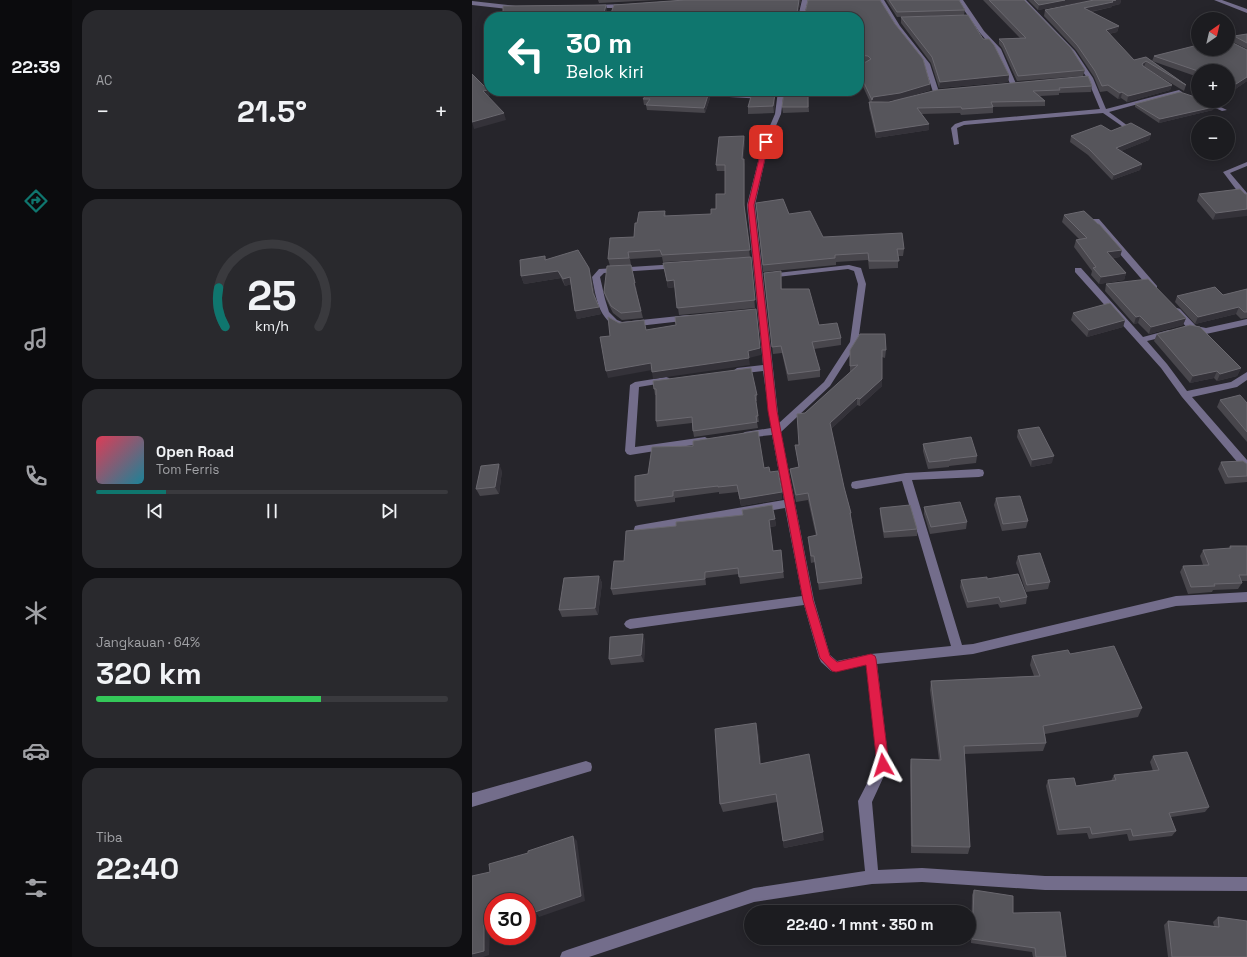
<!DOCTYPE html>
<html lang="id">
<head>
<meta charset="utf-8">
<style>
	:root { --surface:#1c1c20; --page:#29292d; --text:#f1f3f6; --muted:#a0a1a5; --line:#3a3a3e; --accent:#0f766e }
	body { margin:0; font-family:"Space Grotesk",sans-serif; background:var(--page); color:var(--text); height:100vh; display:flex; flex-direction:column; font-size:15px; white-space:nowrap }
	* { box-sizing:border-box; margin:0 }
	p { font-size:13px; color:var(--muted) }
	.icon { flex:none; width:22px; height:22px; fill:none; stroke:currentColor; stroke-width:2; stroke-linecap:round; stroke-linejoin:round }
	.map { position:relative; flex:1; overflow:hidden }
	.side { display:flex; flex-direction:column; gap:10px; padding:10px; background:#0f0f12; width:400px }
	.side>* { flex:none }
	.top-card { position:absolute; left:12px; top:12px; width:380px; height:84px; border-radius:16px; box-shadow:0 2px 10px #0003,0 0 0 1px var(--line); background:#0f766e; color:#fff; overflow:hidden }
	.needle { width:26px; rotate:34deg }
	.fabs { position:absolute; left:719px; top:12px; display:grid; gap:8px }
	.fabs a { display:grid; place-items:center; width:44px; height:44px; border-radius:50%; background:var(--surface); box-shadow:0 2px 10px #0003,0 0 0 1px var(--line); font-size:20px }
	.speed { position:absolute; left:12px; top:893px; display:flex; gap:8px; font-size:20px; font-weight:700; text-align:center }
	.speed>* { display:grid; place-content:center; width:52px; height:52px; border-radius:50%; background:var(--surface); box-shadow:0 2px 10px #0003,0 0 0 1px var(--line); line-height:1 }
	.speed .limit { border:6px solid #d22; background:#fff; color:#111 }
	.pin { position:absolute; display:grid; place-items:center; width:34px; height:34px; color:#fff; margin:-17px; border-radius:8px; box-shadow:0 2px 6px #0006 }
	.me { position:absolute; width:44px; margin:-22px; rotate:354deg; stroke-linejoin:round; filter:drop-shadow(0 0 3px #0008) }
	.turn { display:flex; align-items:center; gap:14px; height:84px; padding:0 16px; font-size:18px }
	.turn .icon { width:52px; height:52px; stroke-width:2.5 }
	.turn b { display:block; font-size:28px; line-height:34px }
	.big { font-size:30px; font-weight:600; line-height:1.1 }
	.side .tile { flex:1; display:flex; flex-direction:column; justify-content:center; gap:6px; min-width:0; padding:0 14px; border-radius:16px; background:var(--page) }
	.side .dial { align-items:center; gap:0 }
	.dial svg { height:104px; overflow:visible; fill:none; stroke:var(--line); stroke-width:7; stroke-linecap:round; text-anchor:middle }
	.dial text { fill:var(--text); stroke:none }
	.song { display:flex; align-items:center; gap:12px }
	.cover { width:48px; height:48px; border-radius:6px; background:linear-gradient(135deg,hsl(350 70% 55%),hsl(190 70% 35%)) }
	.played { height:4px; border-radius:2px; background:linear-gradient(90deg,var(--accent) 20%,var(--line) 20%) }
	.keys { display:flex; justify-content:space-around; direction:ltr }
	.heat { display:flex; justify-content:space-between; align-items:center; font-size:22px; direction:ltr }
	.charge { height:6px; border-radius:3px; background:linear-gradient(90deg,#34c759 64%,var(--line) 0) }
	.trip { position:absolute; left:272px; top:905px; width:232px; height:40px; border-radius:20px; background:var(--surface); box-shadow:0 2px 10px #0003,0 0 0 1px var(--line); font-weight:600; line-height:40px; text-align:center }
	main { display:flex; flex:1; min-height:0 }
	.tabs { display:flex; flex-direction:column; width:72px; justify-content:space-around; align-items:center; background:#0b0b0d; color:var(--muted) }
	.tabs .icon { width:28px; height:28px }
	.tabs .selected { color:var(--accent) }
	.tabs b { font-size:18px; color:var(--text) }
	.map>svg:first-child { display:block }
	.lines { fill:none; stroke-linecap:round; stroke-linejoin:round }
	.minor { fill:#736d8b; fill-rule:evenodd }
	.wall { fill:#48464c }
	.shaded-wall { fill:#343239 }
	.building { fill:#56555b; stroke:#6a686f }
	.route { fill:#e11d48; stroke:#92132f }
</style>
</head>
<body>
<main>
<nav class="tabs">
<b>22:39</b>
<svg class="icon selected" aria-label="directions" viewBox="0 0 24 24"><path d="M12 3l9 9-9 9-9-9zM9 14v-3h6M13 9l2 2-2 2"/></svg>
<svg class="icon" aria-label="music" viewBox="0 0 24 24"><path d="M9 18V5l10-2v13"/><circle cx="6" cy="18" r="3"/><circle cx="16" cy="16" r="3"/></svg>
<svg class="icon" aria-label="phone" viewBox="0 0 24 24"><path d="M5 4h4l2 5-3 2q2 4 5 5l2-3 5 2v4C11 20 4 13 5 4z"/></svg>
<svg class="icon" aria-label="climate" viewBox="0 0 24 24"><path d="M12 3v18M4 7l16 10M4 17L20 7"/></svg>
<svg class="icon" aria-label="car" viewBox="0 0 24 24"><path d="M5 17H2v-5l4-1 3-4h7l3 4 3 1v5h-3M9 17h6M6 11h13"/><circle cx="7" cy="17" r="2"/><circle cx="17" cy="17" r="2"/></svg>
<svg class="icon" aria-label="filters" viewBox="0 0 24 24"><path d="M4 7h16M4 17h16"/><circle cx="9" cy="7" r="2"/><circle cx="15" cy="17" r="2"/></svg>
</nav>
<section class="side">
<div class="tile"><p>AC</p>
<div class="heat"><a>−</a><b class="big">21.5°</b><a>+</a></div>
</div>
<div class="tile dial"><svg viewBox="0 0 100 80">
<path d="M14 69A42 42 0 1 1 86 69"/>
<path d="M14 69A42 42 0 0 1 9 39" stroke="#0f766e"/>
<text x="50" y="56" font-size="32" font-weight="700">25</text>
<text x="50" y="72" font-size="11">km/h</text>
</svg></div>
<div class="tile">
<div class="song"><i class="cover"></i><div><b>Open Road</b><p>Tom Ferris</p></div></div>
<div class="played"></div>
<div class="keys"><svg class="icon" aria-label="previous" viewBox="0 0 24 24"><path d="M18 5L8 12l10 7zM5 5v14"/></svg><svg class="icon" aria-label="pause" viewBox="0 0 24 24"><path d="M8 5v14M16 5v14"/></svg><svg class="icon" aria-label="next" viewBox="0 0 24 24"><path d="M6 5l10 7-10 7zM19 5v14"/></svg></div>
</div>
<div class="tile"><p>Jangkauan · 64%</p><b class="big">320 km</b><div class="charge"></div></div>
<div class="tile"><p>Tiba</p><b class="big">22:40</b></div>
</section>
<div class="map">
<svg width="775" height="957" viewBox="0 0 775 957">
	<rect width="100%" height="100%" fill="#26252b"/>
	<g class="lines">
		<path class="minor" d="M330,0H336L332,17H326Z
			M406,0H412L428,26L458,64L467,92L466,93L461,92L452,64L424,28Z
			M485,0H491L512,31L529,49L545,86L544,87L539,86L523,50L508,33Z
			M548,0H554L603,51L621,78L634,109L707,90L710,92L637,112L656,126L657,127L654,129L631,113L492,125L485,128L487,144L482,145L479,128L483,124L492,121L628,109L615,78L599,53Z
			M742,0H750L775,9V13Z
			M0,1L44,6L47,8L44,10L0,5Z
			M122,5L154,4L157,6L154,8H120L119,7Z
			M306,91H312L309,114L297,142L283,205L307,423L352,382L378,342L386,284L382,271L376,269L296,278L292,276L296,274L377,265L389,268L394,284L386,342L358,386L309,432L342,600L358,655L365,661L399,654L479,646L430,481L384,489L380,488L379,485L380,482L384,481L434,473L507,469L511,470L512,473L511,476L507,477L440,480L490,645L501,644L704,596L775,592V602L704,606L501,654L405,664L417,765L400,802L406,870L450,868L573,876L775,877V891L573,890L450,882L400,884L282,902L117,957H88L90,952L95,950L282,888L393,871L386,801L405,764L394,665L363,672L359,671L349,662L347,658L332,605L158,629L154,627L152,624L154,621L158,619L330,596L313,508L167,533L163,532L162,529L163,526L167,525L312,500L300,435L273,438L268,435L273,432L299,428L291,371L265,374L261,371L265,368L291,365L275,205L291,142L303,114Z
			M224,92L292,95L295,97L292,99L222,95V93Z
			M728,101H736L755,110L750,111Z
			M775,162V166L758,173L775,193V200H772L751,172Z
			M621,219H627L685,286V290H679L621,223Z
			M205,264L209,266L208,268L132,273L128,277L133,299L137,312L145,320L150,322L216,315L219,316L220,318L219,320L149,328C126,321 124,297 120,277L127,269Z
			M603,268H609L671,337L697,330L700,331L701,333L700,335L675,341L695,364L715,391L759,382L775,372V380L765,387L720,397L775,460V471L772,470L710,397L689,368L603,272Z
			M705,308L708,309L724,326L734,328L775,319V325L734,334L717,330L702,313L701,311Z
			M194,377L197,378L199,380L197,382L167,387L163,447L233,437L238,440L233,443L158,455L155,454L153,451L158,385L163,382Z
			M114,761L119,763L120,767L119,771L0,807V793Z"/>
	</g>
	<path class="wall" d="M126,0H186L127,3Z
		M213,0H329L326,13H333L336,0H408L423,24L451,59L458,84V90L428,99L404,102H417L465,90L616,76L620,86L619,92L587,93V95L568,96L573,101V106L521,107V113L489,115L488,113L449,114L457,124V130L404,138L397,108V102H398L387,78V61L394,62L395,61L387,60V17H31V6L134,5L135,10L134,13H139L142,5Z
		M414,0H487L493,10L492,15L425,17Z
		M511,0H552L613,70L611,76L545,81L530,48L527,44V39L548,38Z
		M556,0H620L566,10Z
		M622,0H649L648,4L640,6V7L619,12L647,26L645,32L637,34L662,60L674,57L714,85L712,91L672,67L700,85L698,90L655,102L649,98L646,99L635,91L628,92L622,77L604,50L572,16L573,10Z
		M429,17L511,39L537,75L536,82L467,88L459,63L429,23Z
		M775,34V49L761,42L762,36Z
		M757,41L775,50V81L762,90L756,88V71H726V77L680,61L682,56Z
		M282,91H305L304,93H282Z
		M336,91L337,112L311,113L310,107Z
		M237,92L238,98L233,113L175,110L174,105H172L171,99Z
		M303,94V100L302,113L276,114V107Z
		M663,104L742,107L741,110L687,123L663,107Z
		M639,131L679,134L677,140L649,151L670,164L668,170L640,180L616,155L598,142L599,136Z
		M272,136L273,142L271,159L273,166V212L278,257L191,262L190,257L158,259L159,265L138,266L136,259L162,237L165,223L193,211L194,216L239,214L244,209L253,194V171H245L244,165Z
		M727,194H773L741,220L725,201Z
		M284,203L351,237L432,249L431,256H426V268L397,269L396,260L364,262V265L291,272Z
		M592,215L648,257L641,258L654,273L652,280L627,284L619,275L620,271L602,247L604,240L607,239L590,222Z
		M73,256L74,260L119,275L123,296L129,314L105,319L99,284L93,286L89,278L52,284L49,276Z
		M279,257L283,308L207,315L203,287L196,288L191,263Z
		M309,271L310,289L347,325L369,338V345L342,349L348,370V377L316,381L310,353L301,354L292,273Z
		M634,284L714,318L711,325L677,334L666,323L662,324L633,291Z
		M775,289V318L769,319L764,314L723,324L703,302L705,296L751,295Z
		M164,290L171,318L150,320L141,313L134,299L132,292L165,290Z
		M601,313L653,320L651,327L615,337L599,320Z
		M685,334L769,368L765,376L745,381L742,378L718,383L682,341Z
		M378,350H414L413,358L410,357V386L388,406L385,405L359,429L372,487L379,513V520L390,578V584L347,590L343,562L339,563L336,537L344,536L336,500L324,502L319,476L318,469L327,467L323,445H327L333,413L378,373Z
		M182,389L285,395V401H284L287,422H285L286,428L222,437L221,431L220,423L185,427L184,421V395H183Z
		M748,400L775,403V442L745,407Z
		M546,430L580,463L559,467L545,437Z
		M451,444L505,456L504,463L477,466V467L456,469L451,451Z
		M749,462L775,464V482L753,484L746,469Z
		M292,468L298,472L310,499L269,506L266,492L247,494V492L203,498V502L165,507L163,501Z
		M30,471L27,494L8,496L4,489Z
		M524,498L556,521L554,528L530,531L522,505Z
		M452,507L495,522L494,529L458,534L452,514Z
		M408,508L445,529V536L412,538L408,514Z
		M303,519L304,526L298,527L301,551L309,550L312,578L268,584L267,574L234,578V585L141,595L139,589L152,561Z
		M758,546H775V581H769L770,583L766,589L741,590L740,592L716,594L708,572L711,566L731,565L728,556L731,550L756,549Z
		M546,556L578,582L576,589L554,592L544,563Z
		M127,576L130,583L126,615L90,617L87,610Z
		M515,579L555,597L554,604L528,608L526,604L495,608L488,587L489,580Z
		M173,640L172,662L139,665L137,659Z
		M598,654L670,708L666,717L573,734L574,743L571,751L492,754L498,847L496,854L439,853L438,767L439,759L467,760L458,690L459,681L562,676L558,665L560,656Z
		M286,732L289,763L352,840L312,848L305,802L251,812L248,804Z
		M681,756L737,807L733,812L699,817L704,831L700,836L657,841L655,834L617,839L615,833L585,835L574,786L576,780L604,786L639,781L642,775L681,771L678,762Z
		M502,890L541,913L594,957H561L560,952L499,943L500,895Z
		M746,917L775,957H696L692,925L696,921L742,926L741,922Z"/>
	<path class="shaded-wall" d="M327,0H329L325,17V13Z
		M593,0H620L566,10L567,5Z
		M642,0H649L648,4L640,6V7L611,13L612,8Z
		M134,5L135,10L133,17L132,13Z
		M647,26L645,32L632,35L634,30Z
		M674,61L672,67L669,70L670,64Z
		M537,75L536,82L467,88L468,82Z
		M775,77V81L762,90L764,84Z
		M458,84V90L428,99L401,103L400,105V100L401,97Z
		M700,85L698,90L655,102L656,96Z
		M16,90L18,96L13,98L11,91Z
		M237,92L238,98L233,113L232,108Z
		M650,92L649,98L646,99L648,93Z
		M303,94V100L302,113L301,106Z
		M742,107L741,110L687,123L688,119Z
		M32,113L34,120L2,129L0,122Z
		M457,124V130L404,138V132Z
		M679,134L677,140L642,154L644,148Z
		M272,136L273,142L271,166L270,159Z
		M272,159L273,166V212L272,205Z
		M670,164L668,170L640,180L642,175Z
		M775,209V216L741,220L744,213Z
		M650,250L648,257L634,259L635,252Z
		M117,268L119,275L123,300L121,293Z
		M86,271L89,278L52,284L49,276Z
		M654,273L652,280L627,284L629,277Z
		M98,277L100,284L93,286L91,279Z
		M202,280L204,287L196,288L195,281Z
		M162,283H163L165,290H163Z
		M127,307L129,314L105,319L103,311Z
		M767,307L764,314L723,324L726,317Z
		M285,316L289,355L277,358L276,351Z
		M668,316L666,323L662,324L664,317Z
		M714,318L711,325L677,334L679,327Z
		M653,320L651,327L615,337L617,330Z
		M277,358L278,365L181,379L180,372Z
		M179,363L180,370L136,378L134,371Z
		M769,368L765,376L745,381L748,374Z
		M745,371L742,378L718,383L721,376Z
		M410,379V386L388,406V399Z
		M385,398V405L358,430V423Z
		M582,456L580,463L559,467L560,460Z
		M27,464L30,471L27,494L23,487Z
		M310,492V499L269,506L268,499Z
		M303,519L304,526L298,527L297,520Z
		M233,572L234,578V585L233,579Z
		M127,576L130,583L126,615L123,608Z
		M171,634L173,640L172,662L169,655Z
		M284,723L286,732L290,772L288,764Z
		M351,832L352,840L312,848L311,841Z
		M101,836L105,841L113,901L67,917L65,914L55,918V911Z
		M21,922V928L18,930L17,955L11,957H0V954L12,925Z"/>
	<path class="building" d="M213,0H327L325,13H333L336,0H408L423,24L451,59L458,84L428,93L401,97L400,100L387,72V61L394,62L399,59L396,56L387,55V17H31V6L134,5L132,13H139L142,5Z
		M417,0H487L493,10L425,12Z
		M517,0H552L599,48L613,70L546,76L531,43L527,39L554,38Z
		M562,0H593L567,5Z
		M622,0H644L640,1L641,2L612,8L647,26L634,30L662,60L674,57L714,85L674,61L670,64L671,66L700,85L656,96L650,92L648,93L636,85L630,86L623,71L605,45L573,10Z
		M496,15L511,39H517L522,45L537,75L468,82L460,57L429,17Z
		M775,34V43L762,36Z
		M756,38L757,41L775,50V77L764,84L756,81V71H726L682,56L726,45V49H756Z
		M0,74L16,90L11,91L32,113L0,122Z
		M616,76L620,86L587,88L588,90L561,91L573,101L519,102L521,107L490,109L489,107L445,108L457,124L404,132L397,102H417L465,90Z
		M177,91H210L237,92L232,108L174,105L178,99H171Z
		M312,91H336V107H310Z
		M708,92L726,98V101H732L742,107L688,119L663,104Z
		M280,93L303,94L301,106L276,107Z
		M659,123L679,134L644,148L670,164L642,175L617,149L599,136L629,125L639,131Z
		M272,136L270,159H272V205L278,250L190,255L188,250L156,252L157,258L136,259L138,238L162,237L163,223H165L167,212L193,211L192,216L239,214V209H244V194H253V165H244L247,137Z
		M768,189L773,194H775V209L744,213L727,194Z
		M311,199L317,214L338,211L351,237L430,233L432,249H425L427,261H397L396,253L363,255V258L291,265L284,203Z
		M612,211L626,224H627L650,250L635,252L654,273L629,277L621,268L624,267L604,240L615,238L592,215Z
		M106,250L117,268L121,293L127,307L103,311L98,277L91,279L86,271L49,276L48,260L73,256V260Z
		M279,257L283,300L205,308L202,280L195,281L191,263Z
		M159,265L163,283H162L169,311L149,313L139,306L132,292L135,266Z
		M309,271V289H337L347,325L365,323L369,338L340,342L348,370L316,374L309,346L300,347L292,273Z
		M676,279L714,318L679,327L668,316L664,317L634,284Z
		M743,287L751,295L775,289V312H772L767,307L726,317L705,296Z
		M638,303L653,320L617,330L601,313Z
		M284,309L288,348L276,351L277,358L180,372L179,363L134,371L128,337L138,336L136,317L147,323L172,320L174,330L204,325L203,317Z
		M718,325L728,327L769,368L748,374L745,371L721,376L685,334Z
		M388,334H413L414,350H410V379L388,399L385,398L358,423L372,487L379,513H378L390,578L346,583L342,556H339L336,537L345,535L336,493L324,495L318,469L327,467L323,445H327L325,414L333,413L386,365L378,366V350Z
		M279,368L285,395H283L286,416H284L285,422L221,431L220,417L184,421V389H182L181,381Z
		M768,395L775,403V432L748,400Z
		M567,427L582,456L560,460L546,430Z
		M286,431L292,468L297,467L298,472L306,471L310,492L268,499L265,485L246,487V486L201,491V496L163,501V476L176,474L180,447L221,446V441Z
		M499,437L505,456L478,459V460L457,462L451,444Z
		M771,461L775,464V476L756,477L749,462Z
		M27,464L23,487L4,489L9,466Z
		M548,496L556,521L531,524L524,498Z
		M488,502L495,522L459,527L452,507Z
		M300,505L303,519L297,520L301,551L309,550L311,572L267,577L266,568L233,572V579L139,589L142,561H152L154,531L204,526V522L271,515L270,510Z
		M438,505L445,529L412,532L408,508Z
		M758,546H775V575H767L770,583L742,584L743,586L719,587L711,566L737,565L731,550L759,548Z
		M568,553L578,582L555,585L546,556Z
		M546,574L555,597L529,602L527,597L496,602L489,580L515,577V579Z
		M127,576L123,608L87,610L92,578Z
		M171,634L169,655L137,659L138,637Z
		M642,646L670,708L571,726L574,743L492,746L498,847L440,846L439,759L469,760L459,681L568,676L560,656L596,650L598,654Z
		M284,723L288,764L337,754L351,832L311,841L304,794L248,804L243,729Z
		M715,752L737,807L697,813L704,831L661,836L659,829L620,834L618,827L587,830L576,780L602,778L604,786L644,780L642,775L687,770L681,756Z
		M101,836L109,896L63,912L62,909L55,911V902H21V922L12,925V951L0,954V876L18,872L17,864L56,853V851Z
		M502,890L541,896V913L588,912L594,957H564L563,948L500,939Z
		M746,917L775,921V957H700L696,921L747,927Z"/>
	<path class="route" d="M294,140L297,142L282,205L305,411L341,600L358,656L365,662L399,654L403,656L404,659L417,765L415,769L411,770L407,769L405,765L394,665L364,672L360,671L348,658L331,600L296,411L276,205L291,142Z"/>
</svg>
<div class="fabs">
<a><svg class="needle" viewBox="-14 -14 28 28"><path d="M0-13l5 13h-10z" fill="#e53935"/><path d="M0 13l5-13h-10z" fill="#a0a1a5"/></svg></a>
<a>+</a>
<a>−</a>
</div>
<div class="speed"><div class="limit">30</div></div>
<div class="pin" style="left:294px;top:142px;background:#d93025"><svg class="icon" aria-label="arrive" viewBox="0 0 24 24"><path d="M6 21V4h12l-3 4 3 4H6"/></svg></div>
<svg class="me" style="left:411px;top:765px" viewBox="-20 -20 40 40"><path d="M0-17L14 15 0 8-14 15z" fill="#e11d48" stroke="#fff" stroke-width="4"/></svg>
<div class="trip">22:40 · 1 mnt · 350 m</div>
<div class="top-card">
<div class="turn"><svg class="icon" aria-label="left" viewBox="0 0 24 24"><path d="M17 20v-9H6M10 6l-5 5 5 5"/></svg><div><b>30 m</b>Belok kiri</div></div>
</div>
</div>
</main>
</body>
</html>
